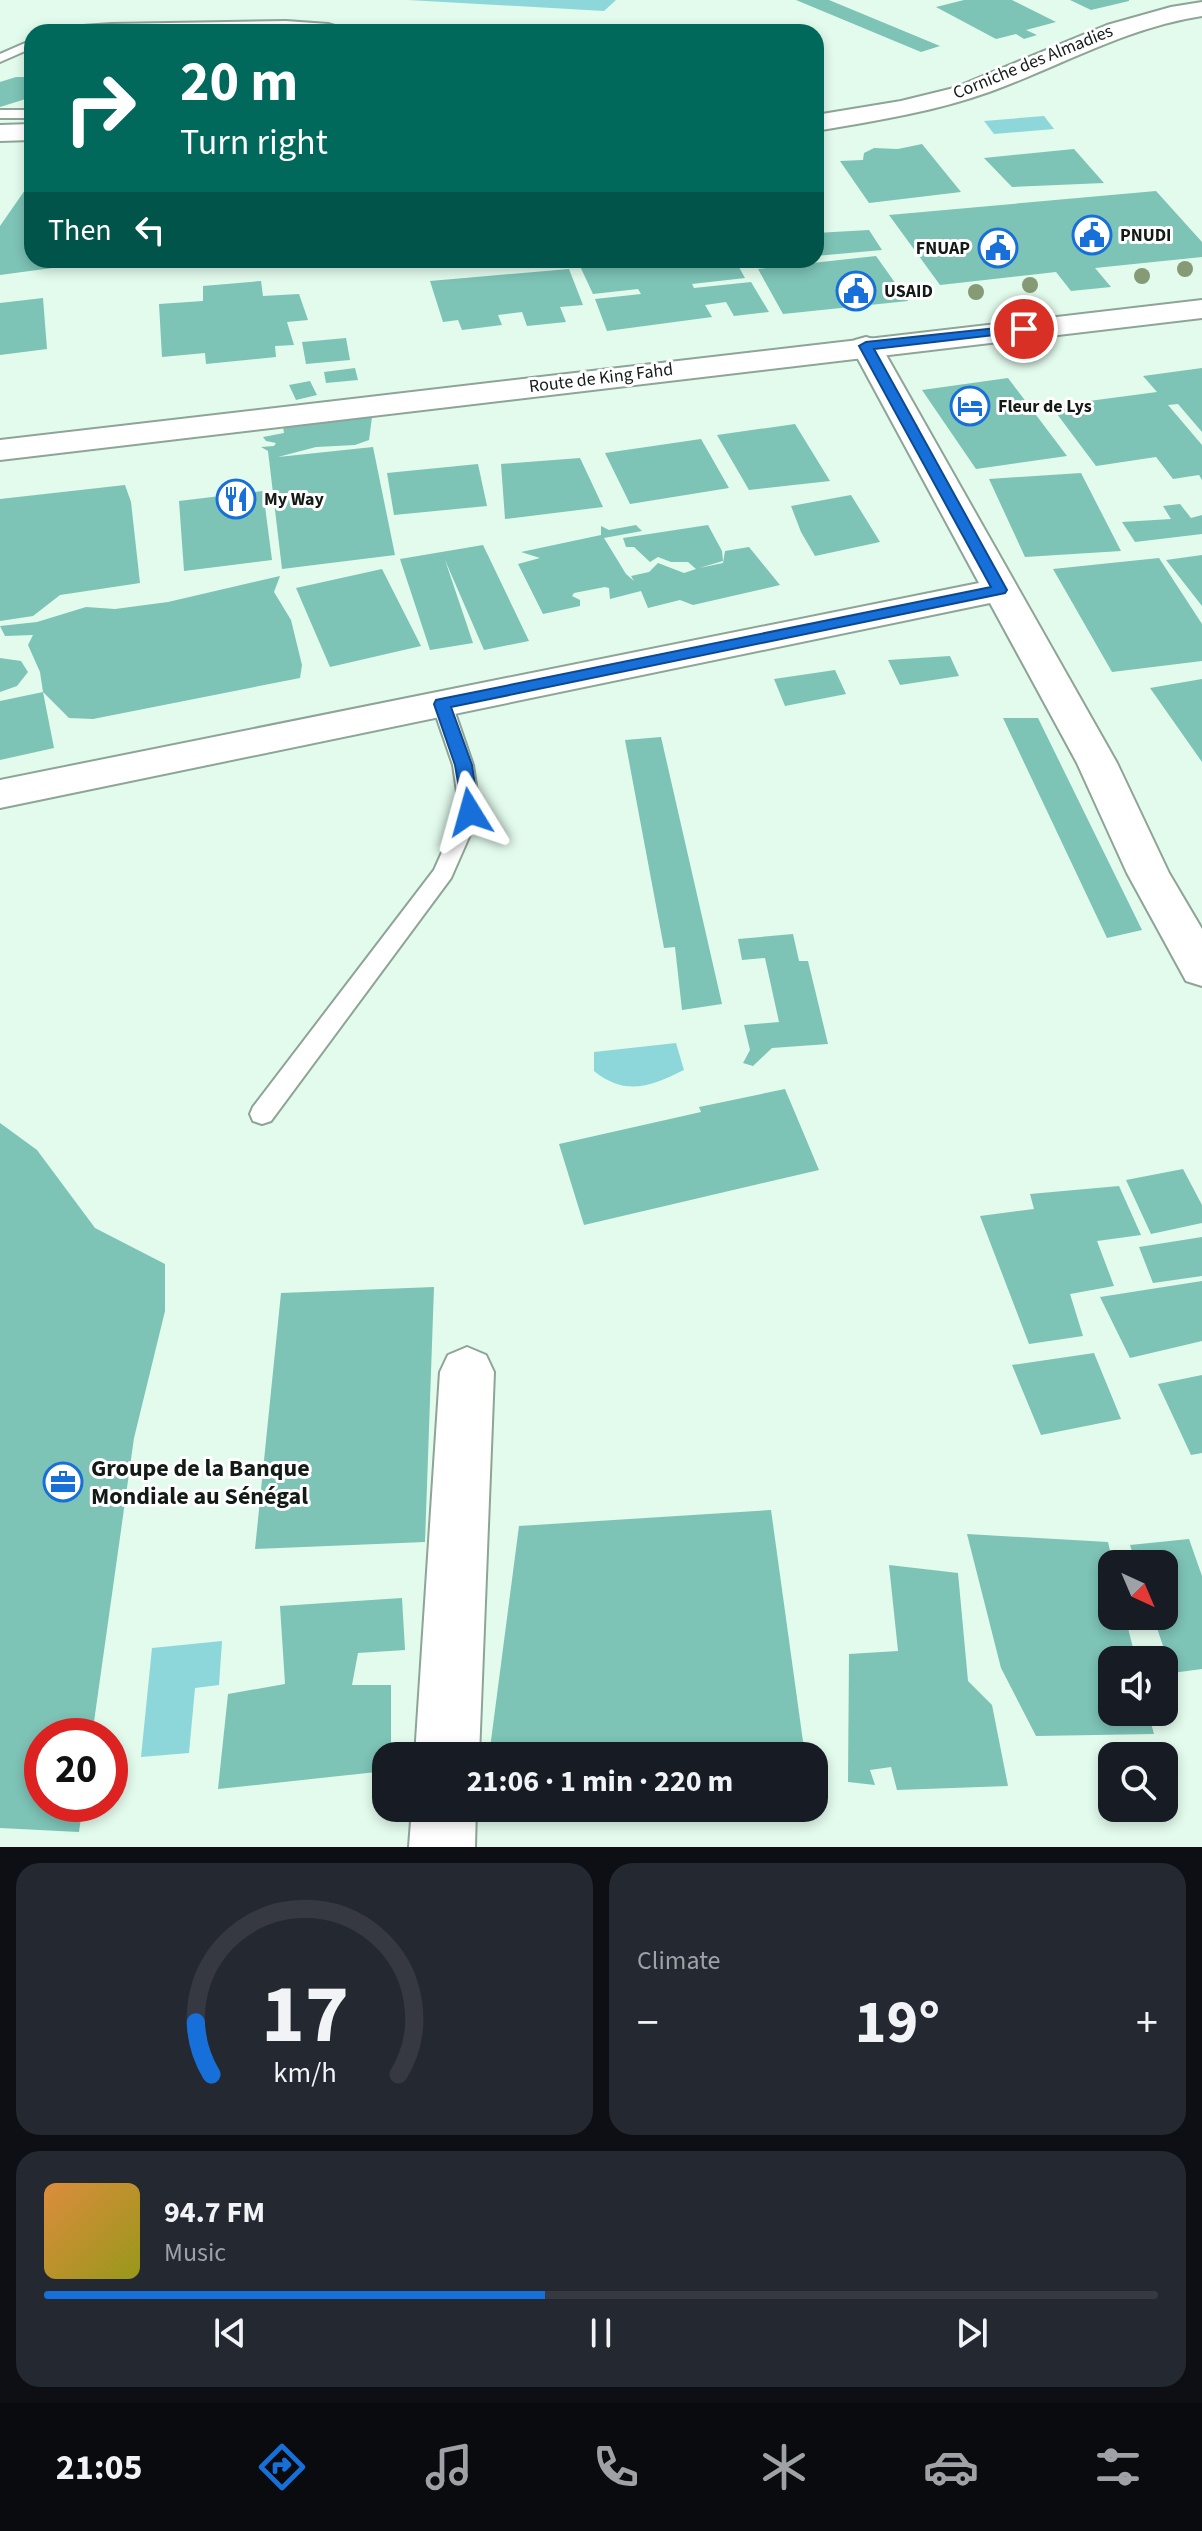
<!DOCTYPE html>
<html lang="en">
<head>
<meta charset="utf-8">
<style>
	:root { --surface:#171b24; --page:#242831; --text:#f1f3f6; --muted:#9ea1a6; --line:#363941; --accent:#1770d9 }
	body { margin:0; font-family:"Source Sans 3",sans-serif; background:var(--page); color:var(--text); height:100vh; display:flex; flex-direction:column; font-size:30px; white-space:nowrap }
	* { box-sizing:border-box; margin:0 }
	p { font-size:26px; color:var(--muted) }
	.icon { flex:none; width:44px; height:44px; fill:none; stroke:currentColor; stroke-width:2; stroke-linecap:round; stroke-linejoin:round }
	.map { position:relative; height:1847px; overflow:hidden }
	.panel { display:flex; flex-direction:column; gap:16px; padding:16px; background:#0d0f14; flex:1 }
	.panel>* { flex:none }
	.guide { position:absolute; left:24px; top:24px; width:800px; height:244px; border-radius:24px; box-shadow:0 4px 12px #0003; background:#00695c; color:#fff; overflow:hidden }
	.needle { width:52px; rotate:136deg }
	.buttons { position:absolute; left:1098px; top:1550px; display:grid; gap:16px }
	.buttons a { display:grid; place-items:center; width:80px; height:80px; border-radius:16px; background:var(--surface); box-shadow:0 4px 12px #0003; font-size:40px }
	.speed { position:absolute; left:24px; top:1718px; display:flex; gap:16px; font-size:40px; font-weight:700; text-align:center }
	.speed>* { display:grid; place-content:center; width:104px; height:104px; border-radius:50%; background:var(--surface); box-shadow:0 4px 12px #0003; line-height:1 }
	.speed .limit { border:12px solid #d22; background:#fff; color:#111 }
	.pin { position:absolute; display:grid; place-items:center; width:68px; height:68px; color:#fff; margin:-34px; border:4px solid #fff; border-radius:50%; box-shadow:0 2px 8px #0007 }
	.me { position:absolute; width:88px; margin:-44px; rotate:352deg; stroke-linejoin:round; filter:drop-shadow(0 0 6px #0008) }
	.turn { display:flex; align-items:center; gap:28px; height:168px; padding:0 24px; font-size:36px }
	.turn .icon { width:104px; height:104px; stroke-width:2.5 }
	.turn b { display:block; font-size:56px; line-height:68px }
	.then { display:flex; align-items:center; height:76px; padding:0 24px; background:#0003; gap:16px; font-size:30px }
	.big { font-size:60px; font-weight:700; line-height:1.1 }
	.panel .card { flex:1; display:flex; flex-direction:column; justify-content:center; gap:12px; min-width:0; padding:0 28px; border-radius:24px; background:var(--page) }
	.panel .dial { align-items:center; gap:0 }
	.dial svg { height:208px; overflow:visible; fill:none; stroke:var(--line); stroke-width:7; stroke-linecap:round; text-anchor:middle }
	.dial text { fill:var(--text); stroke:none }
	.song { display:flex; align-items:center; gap:24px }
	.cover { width:96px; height:96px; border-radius:12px; background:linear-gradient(135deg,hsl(30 70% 55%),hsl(60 70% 35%)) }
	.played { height:8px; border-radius:4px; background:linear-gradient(90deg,var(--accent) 45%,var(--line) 45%) }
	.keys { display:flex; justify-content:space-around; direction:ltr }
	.heat { display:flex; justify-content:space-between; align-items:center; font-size:44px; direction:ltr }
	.panel .tiles { flex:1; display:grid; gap:16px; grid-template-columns:1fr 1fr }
	.card:last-child { grid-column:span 2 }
	.trip { position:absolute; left:372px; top:1742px; width:456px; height:80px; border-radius:24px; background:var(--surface); box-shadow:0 4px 12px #0003; font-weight:700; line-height:80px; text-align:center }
	.dock { display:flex; height:128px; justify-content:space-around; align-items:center; background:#090b0e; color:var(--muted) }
	.dock .icon { width:56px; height:56px }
	.dock .current { color:var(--accent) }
	.dock b { font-size:36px; color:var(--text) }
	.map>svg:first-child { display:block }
	.water { fill:#8dd7db }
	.building { fill:#7dc3b6 }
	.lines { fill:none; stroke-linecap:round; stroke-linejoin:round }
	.service-casing { stroke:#8da497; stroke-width:4 }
	.minor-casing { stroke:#8da497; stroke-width:4 }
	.tertiary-casing { stroke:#8da497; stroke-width:4 }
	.service { fill:#fff; fill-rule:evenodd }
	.minor { fill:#fff; fill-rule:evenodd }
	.tertiary { fill:#fff; fill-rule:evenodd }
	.tree { fill:#869a75 }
	.route { fill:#1770d9; stroke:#0f498d; stroke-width:2 }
	.labels { text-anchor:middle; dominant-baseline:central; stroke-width:6; stroke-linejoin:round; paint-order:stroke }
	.far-street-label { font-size:18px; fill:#131b17; stroke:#fff }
	.far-poi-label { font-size:18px; font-weight:bold; fill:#131b17; stroke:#fff; text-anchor:start }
	.near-poi-label { font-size:24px; font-weight:bold; fill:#131b17; stroke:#fff; text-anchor:start }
</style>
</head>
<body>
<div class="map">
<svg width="1202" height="1847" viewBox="0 0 1202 1847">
	<rect width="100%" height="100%" fill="#e2fbed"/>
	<path class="water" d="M408,0H616L604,11Z
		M1044,116L1054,129L994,134L984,121Z
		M676,1043L684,1070C651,1086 626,1097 594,1071V1052Z
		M222,1641L219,1685L195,1688L189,1753L141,1757L152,1648Z"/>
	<path class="building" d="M796,0H829L940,46L921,52Z
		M964,0H1012L1056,22L1026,30L1037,35L1024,39L1016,34L996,39L936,7Z
		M1070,0H1129V1L1091,10Z
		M16,77H32V97L0,107V82Z
		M922,144L961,192L869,203L840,161L863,160L864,153L874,148L898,149Z
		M1074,149L1104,183L1012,187L984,158Z
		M32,180V260L97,262L0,275V226Z
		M1156,191L1202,242V257L1095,268L1111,287L1071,291L1056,272L940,285L889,215Z
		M869,230L882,250L816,256V233Z
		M876,256L908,301L783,314L758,269Z
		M602,260H735L745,278L692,284L694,288L751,282L769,312L734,316L726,302L705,305L712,317L607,331L595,299L641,294L638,289L593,294L578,262Z
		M569,269L583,305L560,307L566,322L527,326L522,312L498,315L502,325L462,330L458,320L443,322L430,281Z
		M261,281L263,296L299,294L308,320L287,322L294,345L275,346L276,357L206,364L205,353L162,357L159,304L203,301V286Z
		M43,298L47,349L0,355V303Z
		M346,338L350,360L306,364L302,342Z
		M355,368L358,380L326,383L324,372Z
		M1202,368V432L1178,404L1168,405L1202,445V480L1199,475L1173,479L1156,457L1096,466L1051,406L1157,392L1143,376Z
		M1008,378L1067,456L976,469L922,390Z
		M310,381L317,395L296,400L289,385Z
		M372,417L369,440L355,445L316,447L278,457L373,447L395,555L282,569L268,451L261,447L274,446L276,443L266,441L263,437L284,433L283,427Z
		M795,424L830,481L749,490L717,435Z
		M701,439L729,488L630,504L605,453Z
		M580,458L603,507L505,519L501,464Z
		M478,464L487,506L394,515L387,473Z
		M1081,473L1121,551L1025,557L989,479Z
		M125,485L131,502L140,583L60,595L33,616L0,621V499Z
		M263,491L272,560L184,571L179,501Z
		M851,495L880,542L815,556L801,532L791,506Z
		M1180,504L1191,518L1202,515V534L1135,542L1122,522L1171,519L1163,506Z
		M636,525L642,531L604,538L626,574L634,581L631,576L649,572L658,563L684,573L696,569L688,562H671L658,557L650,562L634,547H626L623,538L708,525L722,551L723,561L699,568L723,563L725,551L749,547L780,585L693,605L680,600L648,608L641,591L610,599L609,588L605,587L574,593L572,596L580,600V606L543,614L518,564L540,558L521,552L601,535V526L609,530Z
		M483,545L529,641L484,650L445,560L473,643L430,650L400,559Z
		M1202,555V606L1166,560Z
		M1159,558L1202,624V661L1112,672L1053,569Z
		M382,569L421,646L330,667L296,588Z
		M280,576L274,592L291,620L302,665L300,678L93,719L69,718L43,692L40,672L28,645L33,635L5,636L0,626L37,622L86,607L115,609L168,602Z
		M950,656L959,676L900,685L888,660Z
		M0,658L21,661L28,672L17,686L0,692Z
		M835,670L846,694L785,706L774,679Z
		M1202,679V762L1150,688Z
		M43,692L54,748L0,760V701Z
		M1003,718H1038L1142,930L1107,938Z
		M661,737L722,1004L682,1010L675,947L664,948L625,740Z
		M793,934L799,961H808L828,1044L772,1048L753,1066L743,1063L750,1050L744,1025L779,1022L765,958L742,960L738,939Z
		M785,1089L819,1170L584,1225L559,1144L701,1112L699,1107Z
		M0,1123L37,1150L95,1228L165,1264V1311L134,1438L92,1736H42V1804H83L79,1832L0,1828Z
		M1183,1169L1202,1205V1223L1151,1234L1126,1180Z
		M1119,1186L1141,1235L1097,1241L1114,1286L1070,1294L1083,1336L1029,1344L980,1216L1034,1209L1030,1194Z
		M1202,1237V1276L1153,1283L1139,1247Z
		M1202,1281V1341L1130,1358L1100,1297Z
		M434,1287L425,1542L255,1549L281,1293Z
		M1094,1353L1121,1419L1041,1435L1012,1365Z
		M1202,1375V1453L1191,1455L1158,1384Z
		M771,1510L805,1756H489L519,1526Z
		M967,1534L1108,1542L1113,1564L1112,1616H1125L1136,1660H1112V1712H1148L1154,1734L1036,1736L1001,1668Z
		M1189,1539L1202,1576V1669L1172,1673L1153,1616H1164V1564H1136L1130,1545Z
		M889,1565L958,1573L968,1681L992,1705L1008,1786L897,1790L891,1767L870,1770L875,1785L848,1782L849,1654L898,1651Z
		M402,1598L405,1650L358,1653L352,1685H391V1756H386V1771L218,1789L228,1694L285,1684L280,1606Z"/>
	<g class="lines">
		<g class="service-casing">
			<path id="service" d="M286,21L328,24L355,32L286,28L63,32L83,26L111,24Z
				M32,40V48L0,62V54Z
				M0,110H32V118H0Z
				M442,698L452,704L473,765L480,812L451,878L271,1121L262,1124L253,1121L250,1114L253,1107L434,870L460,812L453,765L432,704Z"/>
		</g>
		<g class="minor-casing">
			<path id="minor" d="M866,337L877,340L881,346L1117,763L1169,873L1202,929V986L1186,981L1127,873L1077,763L990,603L0,808V780L979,583L851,346L855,340Z
				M467,1347L486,1355L494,1372L479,1756H415L440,1372L448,1355Z
				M412,1808H476L475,1847H409Z"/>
		</g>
		<g class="tertiary-casing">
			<path id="tertiary" d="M1202,2V16C1125,28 1061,66 989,92C933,112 874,121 816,131V115L901,101L954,88L1107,25L1171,7Z
				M32,124V140L0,141V125Z
				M1202,300V318L0,460V440Z"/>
		</g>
		<use href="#service" class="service"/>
		<use href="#minor" class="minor"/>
		<use href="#tertiary" class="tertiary"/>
	</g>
	<g class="tree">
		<circle cx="1185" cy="269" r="8"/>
		<circle cx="1142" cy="276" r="8"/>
		<circle cx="1030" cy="285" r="8"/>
		<circle cx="976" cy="292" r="8"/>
	</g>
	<path class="route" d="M1024,325L1030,329L1028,331L874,349L1007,590L1005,593L451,707L472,765L479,812L476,816H464L455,765L434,704L436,700L991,587L859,346L866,342Z"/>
	<defs>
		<g id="civic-ring" transform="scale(2)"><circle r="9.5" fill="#fff" stroke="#1770d9" stroke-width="1.5"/><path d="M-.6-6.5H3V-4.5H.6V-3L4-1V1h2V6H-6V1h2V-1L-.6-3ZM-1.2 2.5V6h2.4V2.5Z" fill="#1770d9"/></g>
		<g id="hotel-ring" transform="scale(2)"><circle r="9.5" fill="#fff" stroke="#1770d9" stroke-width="1.5"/><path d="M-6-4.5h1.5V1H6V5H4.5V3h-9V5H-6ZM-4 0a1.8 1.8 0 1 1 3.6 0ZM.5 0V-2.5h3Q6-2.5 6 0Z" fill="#1770d9"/></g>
		<g id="restaurant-ring" transform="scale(2)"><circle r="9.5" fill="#fff" stroke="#1770d9" stroke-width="1.5"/><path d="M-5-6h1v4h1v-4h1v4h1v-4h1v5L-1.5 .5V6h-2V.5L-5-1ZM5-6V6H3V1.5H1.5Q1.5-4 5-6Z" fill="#1770d9"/></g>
		<g id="office-ring" transform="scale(2)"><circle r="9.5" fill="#fff" stroke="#1770d9" stroke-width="1.5"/><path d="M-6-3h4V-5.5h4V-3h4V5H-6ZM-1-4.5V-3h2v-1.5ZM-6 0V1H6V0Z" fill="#1770d9"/></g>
	</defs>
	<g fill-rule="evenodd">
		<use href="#civic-ring" x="1092" y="235"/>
		<use href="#civic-ring" x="998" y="248"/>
		<use href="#civic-ring" x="856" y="291"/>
		<use href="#hotel-ring" x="970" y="406"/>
		<use href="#restaurant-ring" x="236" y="499"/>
		<use href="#office-ring" x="63" y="1482"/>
	</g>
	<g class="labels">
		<g class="far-street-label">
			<text transform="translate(1033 62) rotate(-22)">Corniche des Almadies</text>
			<text transform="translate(601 378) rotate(-7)">Route de King Fahd</text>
		</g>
		<g class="far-poi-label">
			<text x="1120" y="235">PNUDI</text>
			<text x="970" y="248" text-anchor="end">FNUAP</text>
			<text x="884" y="291">USAID</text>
			<text x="998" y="406">Fleur de Lys</text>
			<text x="264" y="499">My Way</text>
		</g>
		<g class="near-poi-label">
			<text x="91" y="1468">Groupe de la Banque<tspan x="91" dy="28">Mondiale au Sénégal</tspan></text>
		</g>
	</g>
</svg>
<div class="buttons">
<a><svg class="needle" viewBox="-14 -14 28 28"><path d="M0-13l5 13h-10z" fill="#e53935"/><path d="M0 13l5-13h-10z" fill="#9ea1a6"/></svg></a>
<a><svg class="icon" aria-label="sound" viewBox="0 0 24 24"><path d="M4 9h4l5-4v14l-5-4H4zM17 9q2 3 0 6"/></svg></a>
<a><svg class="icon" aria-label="search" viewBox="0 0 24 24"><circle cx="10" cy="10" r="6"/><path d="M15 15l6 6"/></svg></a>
</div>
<div class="speed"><div class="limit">20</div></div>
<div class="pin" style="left:1024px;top:329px;background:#d93025"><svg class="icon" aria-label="arrive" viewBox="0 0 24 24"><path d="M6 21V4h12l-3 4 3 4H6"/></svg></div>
<svg class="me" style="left:470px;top:812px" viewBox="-20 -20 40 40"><path d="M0-17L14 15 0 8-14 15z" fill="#1770d9" stroke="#fff" stroke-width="4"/></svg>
<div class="trip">21:06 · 1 min · 220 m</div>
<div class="guide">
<div class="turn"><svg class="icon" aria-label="right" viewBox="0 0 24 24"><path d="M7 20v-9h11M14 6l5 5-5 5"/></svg><div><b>20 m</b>Turn right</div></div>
<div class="then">Then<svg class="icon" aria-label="left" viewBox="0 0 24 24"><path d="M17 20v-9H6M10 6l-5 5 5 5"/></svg></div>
</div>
</div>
<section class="panel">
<div class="tiles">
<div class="card dial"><svg viewBox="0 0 100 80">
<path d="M14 69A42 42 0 1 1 86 69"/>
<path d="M14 69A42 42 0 0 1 8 49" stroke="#1770d9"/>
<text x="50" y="56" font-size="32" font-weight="700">17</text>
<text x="50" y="72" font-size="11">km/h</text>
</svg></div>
<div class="card"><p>Climate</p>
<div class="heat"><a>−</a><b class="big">19°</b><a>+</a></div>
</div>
<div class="card">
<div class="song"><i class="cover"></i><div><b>94.7 FM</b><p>Music</p></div></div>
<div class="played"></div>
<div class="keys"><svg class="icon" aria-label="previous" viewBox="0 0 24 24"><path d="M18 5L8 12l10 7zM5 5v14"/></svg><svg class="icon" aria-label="pause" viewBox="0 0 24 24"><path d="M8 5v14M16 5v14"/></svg><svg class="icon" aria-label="next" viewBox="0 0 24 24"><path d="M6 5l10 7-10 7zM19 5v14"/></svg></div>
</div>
</div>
</section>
<nav class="dock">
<b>21:05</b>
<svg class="icon current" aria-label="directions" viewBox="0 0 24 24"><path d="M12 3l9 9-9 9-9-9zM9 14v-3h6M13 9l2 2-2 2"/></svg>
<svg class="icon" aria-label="music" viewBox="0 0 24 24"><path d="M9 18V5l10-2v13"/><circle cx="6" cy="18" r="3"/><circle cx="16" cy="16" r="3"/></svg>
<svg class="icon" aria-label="phone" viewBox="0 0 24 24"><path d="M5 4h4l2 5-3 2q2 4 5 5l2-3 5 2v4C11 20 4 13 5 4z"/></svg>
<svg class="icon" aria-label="climate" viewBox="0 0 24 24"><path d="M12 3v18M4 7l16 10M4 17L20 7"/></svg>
<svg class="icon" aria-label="car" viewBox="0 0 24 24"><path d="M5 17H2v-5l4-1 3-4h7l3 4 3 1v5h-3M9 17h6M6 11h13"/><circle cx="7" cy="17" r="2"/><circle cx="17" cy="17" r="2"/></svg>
<svg class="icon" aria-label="filters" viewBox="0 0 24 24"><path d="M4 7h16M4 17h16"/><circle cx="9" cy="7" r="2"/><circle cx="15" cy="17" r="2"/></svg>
</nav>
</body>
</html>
